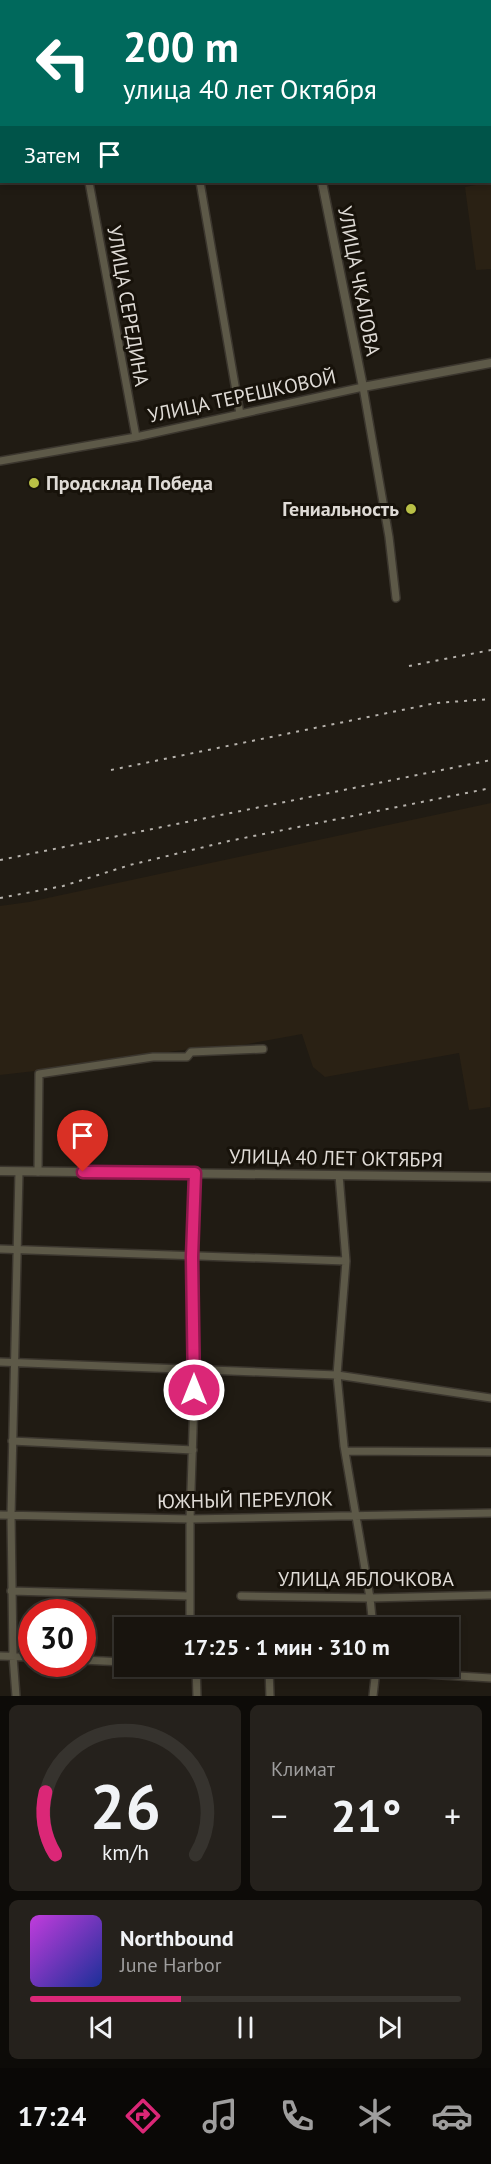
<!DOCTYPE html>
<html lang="ru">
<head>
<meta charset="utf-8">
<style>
	:root { --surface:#18140e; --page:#25211c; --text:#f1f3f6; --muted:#9f9e9e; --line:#36332e; --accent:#db2777 }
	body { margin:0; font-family:"PT Sans",sans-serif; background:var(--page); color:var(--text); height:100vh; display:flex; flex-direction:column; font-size:22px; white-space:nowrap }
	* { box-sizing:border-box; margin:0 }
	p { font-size:20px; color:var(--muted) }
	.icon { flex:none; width:33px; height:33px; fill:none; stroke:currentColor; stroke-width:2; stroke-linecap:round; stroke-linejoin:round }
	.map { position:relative; height:1696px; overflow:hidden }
	.panel { display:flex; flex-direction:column; gap:9px; padding:9px; background:#0d0b08; flex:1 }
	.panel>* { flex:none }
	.hud { position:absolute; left:0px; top:0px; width:492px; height:183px; box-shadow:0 3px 9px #0003,0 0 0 2px var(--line); background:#00695c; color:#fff; overflow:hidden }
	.speed { position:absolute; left:18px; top:1599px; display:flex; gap:12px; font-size:30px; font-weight:700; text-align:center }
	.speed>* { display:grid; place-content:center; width:78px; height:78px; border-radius:50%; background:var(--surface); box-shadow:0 3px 9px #0003,0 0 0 2px var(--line); line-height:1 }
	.speed .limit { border:9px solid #d22; background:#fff; color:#111 }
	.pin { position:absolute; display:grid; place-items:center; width:51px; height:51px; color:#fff; margin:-62px -26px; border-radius:50% 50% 50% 0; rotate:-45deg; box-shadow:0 0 6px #0007 }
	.pin .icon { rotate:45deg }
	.me { position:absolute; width:66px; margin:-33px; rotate:0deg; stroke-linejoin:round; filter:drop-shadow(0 0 4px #0008) }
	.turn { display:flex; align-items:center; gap:21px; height:126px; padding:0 24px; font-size:27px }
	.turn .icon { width:78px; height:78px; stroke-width:2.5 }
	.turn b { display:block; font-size:42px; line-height:51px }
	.then { display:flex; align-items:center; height:57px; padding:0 24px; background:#0003; gap:12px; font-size:22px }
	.big { font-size:45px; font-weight:700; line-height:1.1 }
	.panel .card { flex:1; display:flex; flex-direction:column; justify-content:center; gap:9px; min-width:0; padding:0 21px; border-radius:9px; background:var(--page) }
	.panel .dial { align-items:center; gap:0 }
	.dial svg { height:156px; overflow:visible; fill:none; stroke:var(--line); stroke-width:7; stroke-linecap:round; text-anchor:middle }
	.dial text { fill:var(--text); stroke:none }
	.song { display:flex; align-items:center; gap:18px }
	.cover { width:72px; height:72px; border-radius:9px; background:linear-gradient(135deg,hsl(290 70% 55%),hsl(230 70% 35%)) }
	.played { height:6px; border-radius:3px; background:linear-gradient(90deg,var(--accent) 35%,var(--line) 35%) }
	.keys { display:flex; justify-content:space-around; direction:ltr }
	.heat { display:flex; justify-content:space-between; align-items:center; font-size:33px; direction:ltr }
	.panel .tiles { flex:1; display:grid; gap:9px; grid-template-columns:1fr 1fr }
	.card:last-child { grid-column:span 2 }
	.trip { position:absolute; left:114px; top:1617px; width:345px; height:60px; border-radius:0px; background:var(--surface); box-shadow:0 3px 9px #0003,0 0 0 2px var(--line); font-weight:700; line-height:60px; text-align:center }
	.menu { display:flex; height:96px; justify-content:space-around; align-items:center; background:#0a0806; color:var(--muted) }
	.menu .icon { width:42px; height:42px }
	.menu .selected { color:var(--accent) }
	.menu b { font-size:27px; color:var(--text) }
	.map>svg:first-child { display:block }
	.built { fill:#2a2114 }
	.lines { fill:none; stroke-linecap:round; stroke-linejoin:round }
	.minor-casing { stroke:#3b362e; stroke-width:10 }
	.tertiary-casing { stroke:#3b362e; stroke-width:11 }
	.minor { stroke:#5d5948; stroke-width:7 }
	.tertiary { stroke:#5d5948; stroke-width:8 }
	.rail { stroke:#b6b2ac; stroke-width:2; stroke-dasharray:3 6; stroke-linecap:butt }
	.route-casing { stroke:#8e194d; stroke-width:15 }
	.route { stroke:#db2777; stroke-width:10 }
	.poi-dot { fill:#b9c046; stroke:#17120a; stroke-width:2 }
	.labels { text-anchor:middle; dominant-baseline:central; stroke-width:6; stroke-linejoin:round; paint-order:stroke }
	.street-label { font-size:20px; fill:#dfdbd6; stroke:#17120a }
	.poi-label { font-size:20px; font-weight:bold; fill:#dfdbd6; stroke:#17120a; text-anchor:start }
</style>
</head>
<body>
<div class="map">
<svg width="491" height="1696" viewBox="0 0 491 1696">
	<rect width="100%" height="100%" fill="#201b13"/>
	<path class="built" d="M491,182V269L476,270L465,187Z
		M491,803L490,1107L469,1110L459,1053L325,1077L313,1067L302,1034L242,1045L183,1050L35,1071L0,1075V906L29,902Z"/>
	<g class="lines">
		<g class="minor-casing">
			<path id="minor" d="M52,0V2
				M167,0V2
				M89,182L136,437
				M200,182L240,414
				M0,461L136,437L363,387L389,537L396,598
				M38,1172L39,1074L153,1057H187L191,1052L263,1049
				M339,1175L346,1261L337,1375L344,1446L370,1598L373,1628
				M0,1249L346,1261
				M0,1362L337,1375L491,1398
				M12,1441L193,1450
				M345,1451L491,1452
				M0,1515L190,1519L491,1513
				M11,1591L189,1596
				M241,1596L370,1598L491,1595
				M190,1628V1519L195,1370L192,1257L195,1173
				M0,1656L32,1657
				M82,1660L124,1662
				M196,1666L197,1696
				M223,1666L376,1671L491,1678
				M269,1669L270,1696
				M16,1696L13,1656L11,1515L19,1172
				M373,1696L376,1669"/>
		</g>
		<g class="tertiary-casing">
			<path id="tertiary" d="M286,0L287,2
				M0,169L2,168
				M322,182L363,387L491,363
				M0,1171L491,1177"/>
		</g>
		<use href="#minor" class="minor"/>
		<use href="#tertiary" class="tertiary"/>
		<path class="rail" d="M409,666L491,650
			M111,770L436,703L491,699
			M0,860L491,760
			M0,898L63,886L130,865L229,841L491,788"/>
	</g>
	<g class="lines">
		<g class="route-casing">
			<path id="route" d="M83,1172L195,1173L192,1257L194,1390"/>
		</g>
		<use href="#route" class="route"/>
	</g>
	<g class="poi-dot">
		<circle cx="34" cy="483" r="6"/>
		<circle cx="411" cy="509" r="6"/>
	</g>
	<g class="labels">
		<g class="street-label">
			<text transform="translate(359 281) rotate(79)">УЛИЦА ЧКАЛОВА</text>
			<text transform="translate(128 306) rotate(80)">УЛИЦА СЕРЕДИНА</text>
			<text transform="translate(242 396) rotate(-12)">УЛИЦА ТЕРЕШКОВОЙ</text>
			<text transform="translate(336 1158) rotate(1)">УЛИЦА 40 ЛЕТ ОКТЯБРЯ</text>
			<text transform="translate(245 1500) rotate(-1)">ЮЖНЫЙ ПЕРЕУЛОК</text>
			<text x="366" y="1579">УЛИЦА ЯБЛОЧКОВА</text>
		</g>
		<g class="poi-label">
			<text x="46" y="483">Продсклад Победа</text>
			<text x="399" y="509" text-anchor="end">Гениальность</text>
		</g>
	</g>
</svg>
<div class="speed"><div class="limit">30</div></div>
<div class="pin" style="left:83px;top:1172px;background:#d93025"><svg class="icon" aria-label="arrive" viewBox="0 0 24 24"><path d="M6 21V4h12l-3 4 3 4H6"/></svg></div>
<svg class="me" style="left:194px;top:1390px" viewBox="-20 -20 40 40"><circle r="17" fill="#db2777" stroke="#fff" stroke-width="3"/><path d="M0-11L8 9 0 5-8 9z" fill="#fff"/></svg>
<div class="trip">17:25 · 1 мин · 310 m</div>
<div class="hud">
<div class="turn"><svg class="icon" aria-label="left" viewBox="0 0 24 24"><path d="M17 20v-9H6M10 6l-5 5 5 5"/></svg><div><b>200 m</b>улица 40 лет Октября</div></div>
<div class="then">Затем<svg class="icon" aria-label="arrive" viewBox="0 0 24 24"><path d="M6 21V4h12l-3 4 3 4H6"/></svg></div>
</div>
</div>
<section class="panel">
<div class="tiles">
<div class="card dial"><svg viewBox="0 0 100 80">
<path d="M14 69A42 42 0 1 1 86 69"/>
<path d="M14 69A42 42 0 0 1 9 37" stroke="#db2777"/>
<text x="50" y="56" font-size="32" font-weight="700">26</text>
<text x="50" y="72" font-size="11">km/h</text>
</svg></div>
<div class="card"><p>Климат</p>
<div class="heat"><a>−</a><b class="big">21°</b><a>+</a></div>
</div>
<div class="card">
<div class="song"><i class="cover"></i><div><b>Northbound</b><p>June Harbor</p></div></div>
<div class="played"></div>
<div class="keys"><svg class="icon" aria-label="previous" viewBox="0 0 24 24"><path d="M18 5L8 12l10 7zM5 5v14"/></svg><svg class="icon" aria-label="pause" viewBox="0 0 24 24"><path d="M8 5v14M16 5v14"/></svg><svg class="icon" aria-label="next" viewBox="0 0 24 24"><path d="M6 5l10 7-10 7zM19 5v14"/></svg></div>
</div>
</div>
</section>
<nav class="menu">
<b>17:24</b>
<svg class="icon selected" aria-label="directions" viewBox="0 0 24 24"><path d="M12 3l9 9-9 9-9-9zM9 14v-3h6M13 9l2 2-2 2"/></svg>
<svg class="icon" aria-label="music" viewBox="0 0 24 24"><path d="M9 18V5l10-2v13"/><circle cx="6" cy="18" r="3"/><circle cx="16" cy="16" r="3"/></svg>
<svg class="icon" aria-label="phone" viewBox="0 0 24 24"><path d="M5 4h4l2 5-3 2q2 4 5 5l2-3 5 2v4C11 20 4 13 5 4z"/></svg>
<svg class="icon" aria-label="climate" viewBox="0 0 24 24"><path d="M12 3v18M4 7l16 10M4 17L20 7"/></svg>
<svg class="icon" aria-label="car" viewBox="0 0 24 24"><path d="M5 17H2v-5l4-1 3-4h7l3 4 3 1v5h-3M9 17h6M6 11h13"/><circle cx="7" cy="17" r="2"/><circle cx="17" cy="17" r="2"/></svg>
</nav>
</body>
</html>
